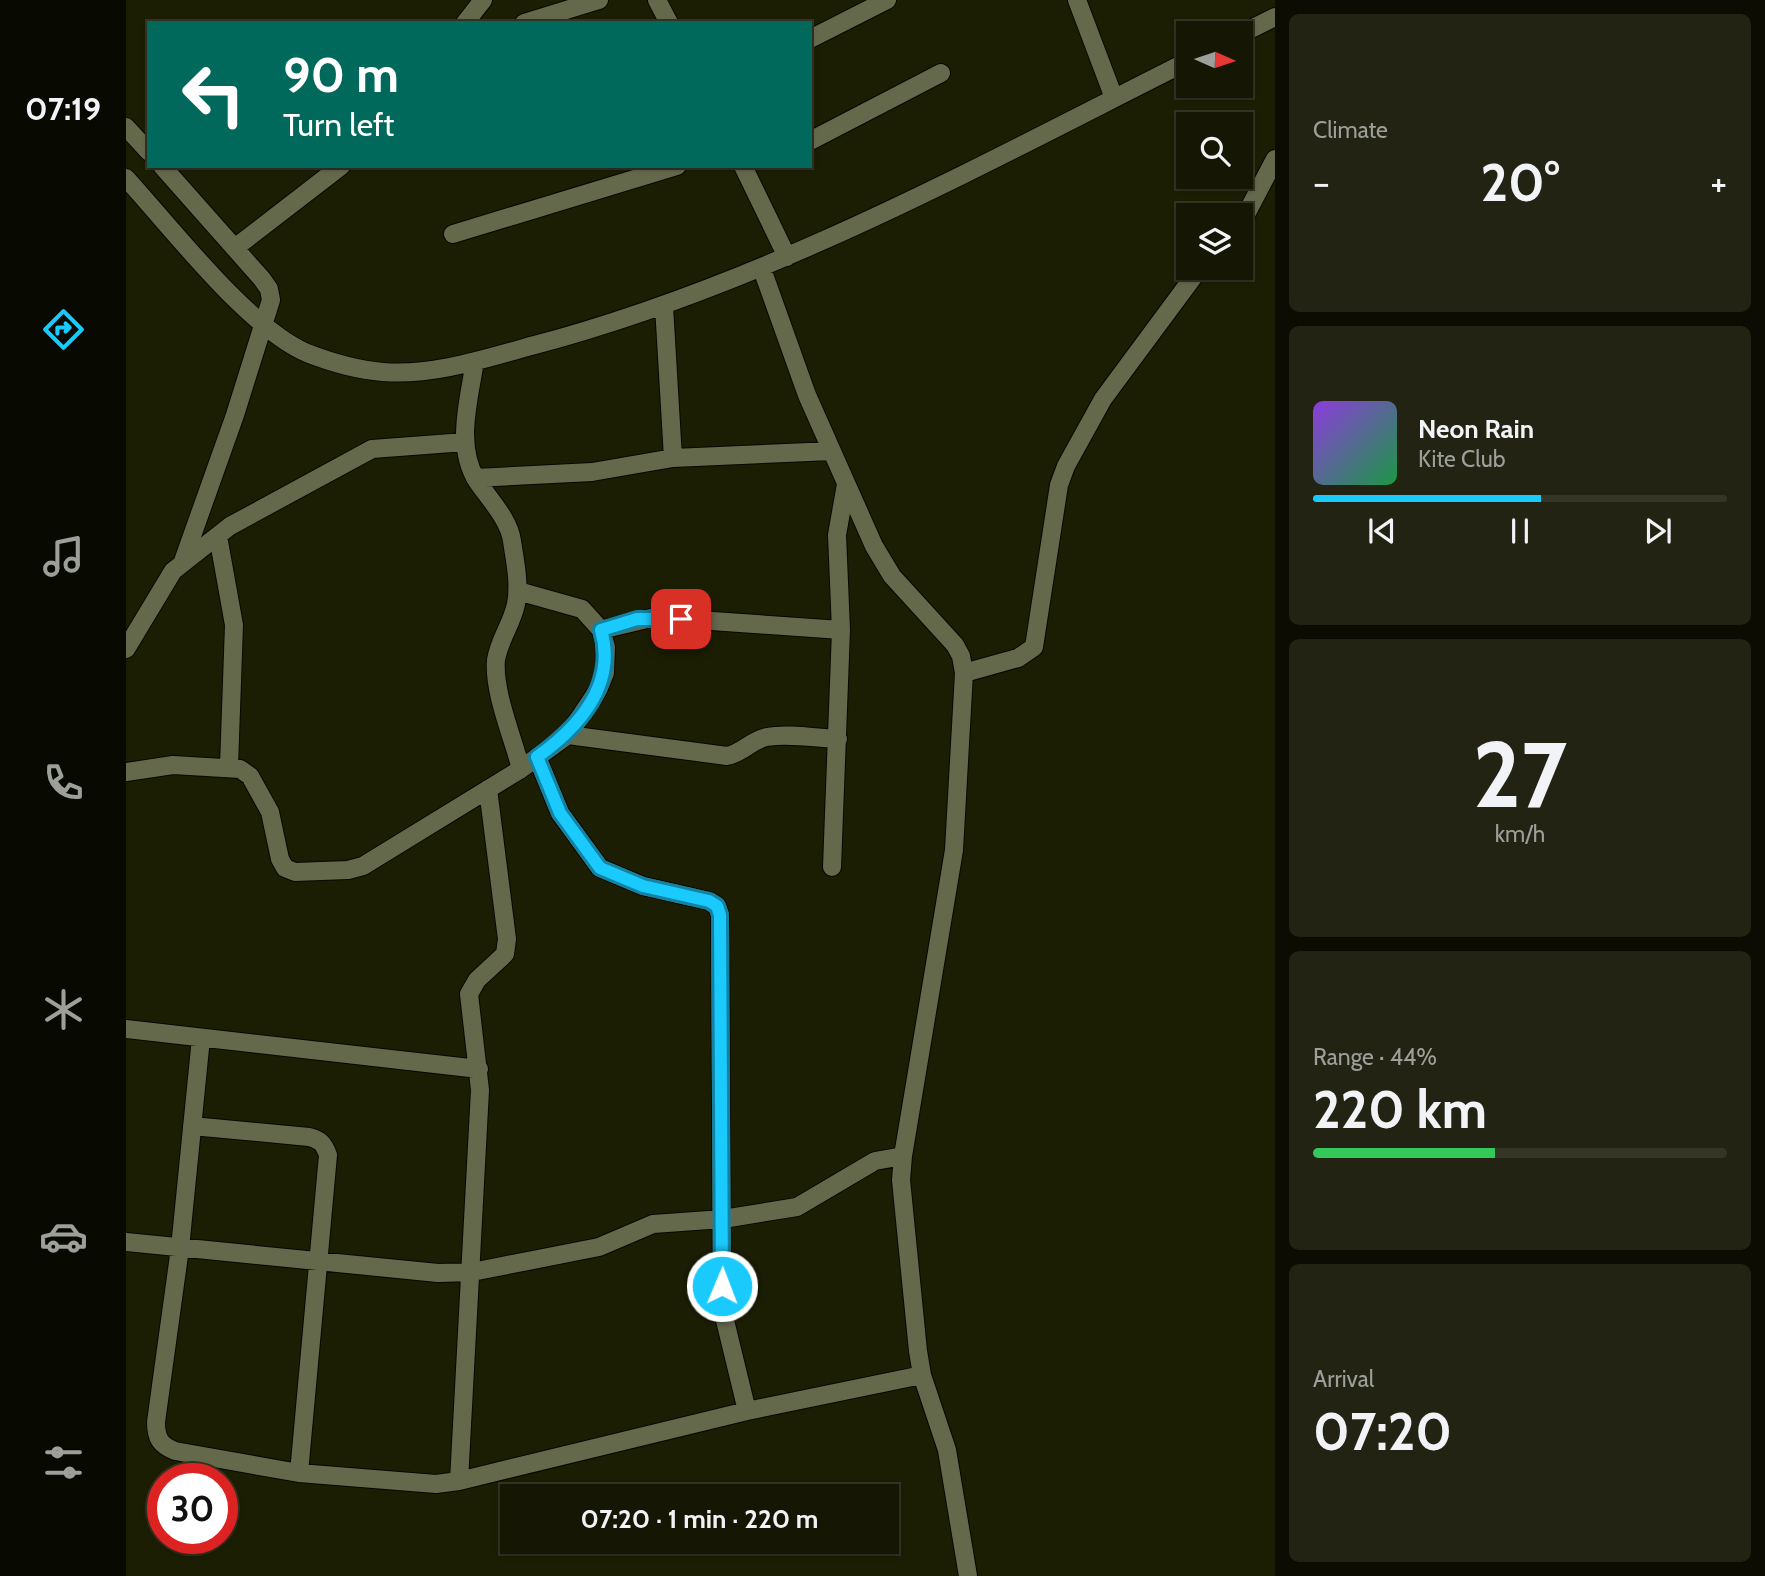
<!DOCTYPE html>
<html lang="en">
<head>
<meta charset="utf-8">
<style>
	:root { --surface:#151603; --page:#222312; --text:#f1f3f6; --muted:#9d9f9a; --line:#343525; --accent:#1bcafc }
	body { margin:0; font-family:Cabin,sans-serif; background:var(--page); color:var(--text); height:100vh; display:flex; flex-direction:column; font-size:26px; white-space:nowrap }
	* { box-sizing:border-box; margin:0 }
	p { font-size:23px; color:var(--muted) }
	.icon { flex:none; width:38px; height:38px; fill:none; stroke:currentColor; stroke-width:2; stroke-linecap:round; stroke-linejoin:round }
	.map { position:relative; flex:1; overflow:hidden }
	.drawer { display:flex; flex-direction:column; gap:14px; padding:14px; background:#0c0c02; width:490px }
	.drawer>* { flex:none }
	.top-card { position:absolute; left:21px; top:21px; width:665px; height:147px; border-radius:0px; box-shadow:0 2px 5px #0004,0 0 0 2px var(--line); background:#00695c; color:#fff; overflow:hidden }
	.needle { width:46px; rotate:93deg }
	.fabs { position:absolute; left:1050px; top:21px; display:grid; gap:14px }
	.fabs a { display:grid; place-items:center; width:77px; height:77px; border-radius:0px; background:var(--surface); box-shadow:0 2px 5px #0004,0 0 0 2px var(--line); font-size:35px }
	.speed { position:absolute; left:21px; top:1463px; display:flex; gap:14px; font-size:35px; font-weight:700; text-align:center }
	.speed>* { display:grid; place-content:center; width:91px; height:91px; border-radius:50%; background:var(--surface); box-shadow:0 2px 5px #0004,0 0 0 2px var(--line); line-height:1 }
	.speed .limit { border:10px solid #d22; background:#fff; color:#111 }
	.pin { position:absolute; display:grid; place-items:center; width:60px; height:60px; color:#fff; margin:-30px; border-radius:14px; box-shadow:0 4px 10px #0006 }
	.me { position:absolute; width:77px; margin:-38px; rotate:1deg; stroke-linejoin:round; filter:drop-shadow(0 0 5px #0008) }
	.turn { display:flex; align-items:center; gap:24px; height:147px; padding:0 21px; font-size:32px }
	.turn .icon { width:91px; height:91px; stroke-width:2.5 }
	.turn b { display:block; font-size:49px; line-height:60px }
	.big { font-size:52px; font-weight:700; line-height:1.1 }
	.drawer .widget { flex:1; display:flex; flex-direction:column; justify-content:center; gap:10px; min-width:0; padding:0 24px; border-radius:10px; background:var(--page) }
	.drawer .dial { align-items:center; gap:0 }
	.dial b { font-size:91px; line-height:1 }
	.song { display:flex; align-items:center; gap:21px }
	.cover { width:84px; height:84px; border-radius:10px; background:linear-gradient(135deg,hsl(270 70% 55%),hsl(140 70% 35%)) }
	.played { height:7px; border-radius:4px; background:linear-gradient(90deg,var(--accent) 55%,var(--line) 55%) }
	.keys { display:flex; justify-content:space-around; direction:ltr }
	.heat { display:flex; justify-content:space-between; align-items:center; font-size:38px; direction:ltr }
	.charge { height:10px; border-radius:5px; background:linear-gradient(90deg,#34c759 44%,var(--line) 0) }
	.trip { position:absolute; left:374px; top:1484px; width:399px; height:70px; border-radius:0px; background:var(--surface); box-shadow:0 2px 5px #0004,0 0 0 2px var(--line); font-weight:700; line-height:70px; text-align:center }
	main { display:flex; flex:1; min-height:0 }
	.tabs { display:flex; flex-direction:column; width:126px; justify-content:space-around; align-items:center; background:#080901; color:var(--muted) }
	.tabs .icon { width:49px; height:49px }
	.tabs .current { color:var(--accent) }
	.tabs b { font-size:32px; color:var(--text) }
	.map>svg:first-child { display:block }
	.lines { fill:none; stroke-linecap:round; stroke-linejoin:round }
	.minor-casing { stroke:#070800; stroke-width:20 }
	.minor { stroke:#65694c; stroke-width:18 }
	.route-casing { stroke:#1283a4; stroke-width:18 }
	.route { stroke:#1bcafc; stroke-width:12 }
</style>
</head>
<body>
<main>
<nav class="tabs">
<b>07:19</b>
<svg class="icon current" aria-label="directions" viewBox="0 0 24 24"><path d="M12 3l9 9-9 9-9-9zM9 14v-3h6M13 9l2 2-2 2"/></svg>
<svg class="icon" aria-label="music" viewBox="0 0 24 24"><path d="M9 18V5l10-2v13"/><circle cx="6" cy="18" r="3"/><circle cx="16" cy="16" r="3"/></svg>
<svg class="icon" aria-label="phone" viewBox="0 0 24 24"><path d="M5 4h4l2 5-3 2q2 4 5 5l2-3 5 2v4C11 20 4 13 5 4z"/></svg>
<svg class="icon" aria-label="climate" viewBox="0 0 24 24"><path d="M12 3v18M4 7l16 10M4 17L20 7"/></svg>
<svg class="icon" aria-label="car" viewBox="0 0 24 24"><path d="M5 17H2v-5l4-1 3-4h7l3 4 3 1v5h-3M9 17h6M6 11h13"/><circle cx="7" cy="17" r="2"/><circle cx="17" cy="17" r="2"/></svg>
<svg class="icon" aria-label="filters" viewBox="0 0 24 24"><path d="M4 7h16M4 17h16"/><circle cx="9" cy="7" r="2"/><circle cx="15" cy="17" r="2"/></svg>
</nav>
<div class="map">
<svg width="1149" height="1576" viewBox="0 0 1149 1576">
	<rect width="100%" height="100%" fill="#1c1e04"/>
	<g class="lines">
		<g class="minor-casing">
			<path id="minor" d="M531,0L543,23
				M951,0L988,98
				M339,23L357,0
				M398,23L473,0
				M1115,34L1149,17
				M684,39L761,0
				M0,127L23,152
				M684,141L815,73
				M36,166L136,279L143,289L145,300L109,415L56,564
				M617,166L661,257
				M0,178C45,227 122,328 181,353C204,362 233,370 257,372C306,376 358,359 405,346C637,285 849,168 1062,61
				M1115,224L1149,159
				M327,234L551,166
				M110,247L215,166
				M636,269L681,395L748,546L766,576L829,645L835,656L838,673L828,850L777,1156L775,1180L792,1351L796,1375L821,1450L842,1576
				M538,306L547,458
				M349,361C343,400 329,446 351,481C363,499 383,519 386,541C389,561 394,584 390,604C386,624 373,640 370,660C367,691 387,738 395,769
				M349,478L466,472L547,458L706,451
				M92,536L108,625L103,766
				M475,630L529,617L715,630
				M0,649L47,571L104,526L246,449L339,442
				M838,673L892,658L908,647L933,485L940,466L977,399L1074,268
				M442,735L601,756C617,753 625,740 641,737C662,733 690,738 712,739
				M411,757L434,813L474,868L517,886L583,901L591,906L594,915L596,1308L621,1411
				M0,772L47,765L114,769L124,776L144,812L154,859L159,868L169,872L222,870L237,866L395,769L442,735L472,690L479,673L480,647L475,630L456,609L392,591
				M706,867L715,630L711,535L720,484
				M0,1029L353,1069
				M75,1038L54,1248L30,1422C30,1438 34,1445 49,1451L173,1473L310,1484L333,1481L621,1411L796,1375
				M66,1126L183,1137C195,1140 198,1144 202,1155L173,1473
				M0,1242L312,1273L346,1272L473,1247L527,1224L597,1219L671,1207L749,1161L777,1156
				M333,1481L354,1090L343,994L351,980L379,954L381,939L362,789"/>
		</g>
		<use href="#minor" class="minor"/>
	</g>
	<g class="lines">
		<g class="route-casing">
			<path id="route" d="M555,619H511L475,630C491,685 453,727 411,757L434,813L474,868L517,886L583,901L591,906L594,915L596,1286"/>
		</g>
		<use href="#route" class="route"/>
	</g>
</svg>
<div class="fabs">
<a><svg class="needle" viewBox="-14 -14 28 28"><path d="M0-13l5 13h-10z" fill="#e53935"/><path d="M0 13l5-13h-10z" fill="#9d9f9a"/></svg></a>
<a><svg class="icon" aria-label="search" viewBox="0 0 24 24"><circle cx="10" cy="10" r="6"/><path d="M15 15l6 6"/></svg></a>
<a><svg class="icon" aria-label="layers" viewBox="0 0 24 24"><path d="M12 4l9 5-9 5-9-5zM3 14l9 5 9-5"/></svg></a>
</div>
<div class="speed"><div class="limit">30</div></div>
<div class="pin" style="left:555px;top:619px;background:#d93025"><svg class="icon" aria-label="arrive" viewBox="0 0 24 24"><path d="M6 21V4h12l-3 4 3 4H6"/></svg></div>
<svg class="me" style="left:596px;top:1286px" viewBox="-20 -20 40 40"><circle r="17" fill="#1bcafc" stroke="#fff" stroke-width="3"/><path d="M0-11L8 9 0 5-8 9z" fill="#fff"/></svg>
<div class="trip">07:20 · 1 min · 220 m</div>
<div class="top-card">
<div class="turn"><svg class="icon" aria-label="left" viewBox="0 0 24 24"><path d="M17 20v-9H6M10 6l-5 5 5 5"/></svg><div><b>90 m</b>Turn left</div></div>
</div>
</div>
<section class="drawer">
<div class="widget"><p>Climate</p>
<div class="heat"><a>−</a><b class="big">20°</b><a>+</a></div>
</div>
<div class="widget">
<div class="song"><i class="cover"></i><div><b>Neon Rain</b><p>Kite Club</p></div></div>
<div class="played"></div>
<div class="keys"><svg class="icon" aria-label="previous" viewBox="0 0 24 24"><path d="M18 5L8 12l10 7zM5 5v14"/></svg><svg class="icon" aria-label="pause" viewBox="0 0 24 24"><path d="M8 5v14M16 5v14"/></svg><svg class="icon" aria-label="next" viewBox="0 0 24 24"><path d="M6 5l10 7-10 7zM19 5v14"/></svg></div>
</div>
<div class="widget dial"><b>27</b><p>km/h</p></div>
<div class="widget"><p>Range · 44%</p><b class="big">220 km</b><div class="charge"></div></div>
<div class="widget"><p>Arrival</p><b class="big">07:20</b></div>
</section>
</main>
</body>
</html>
